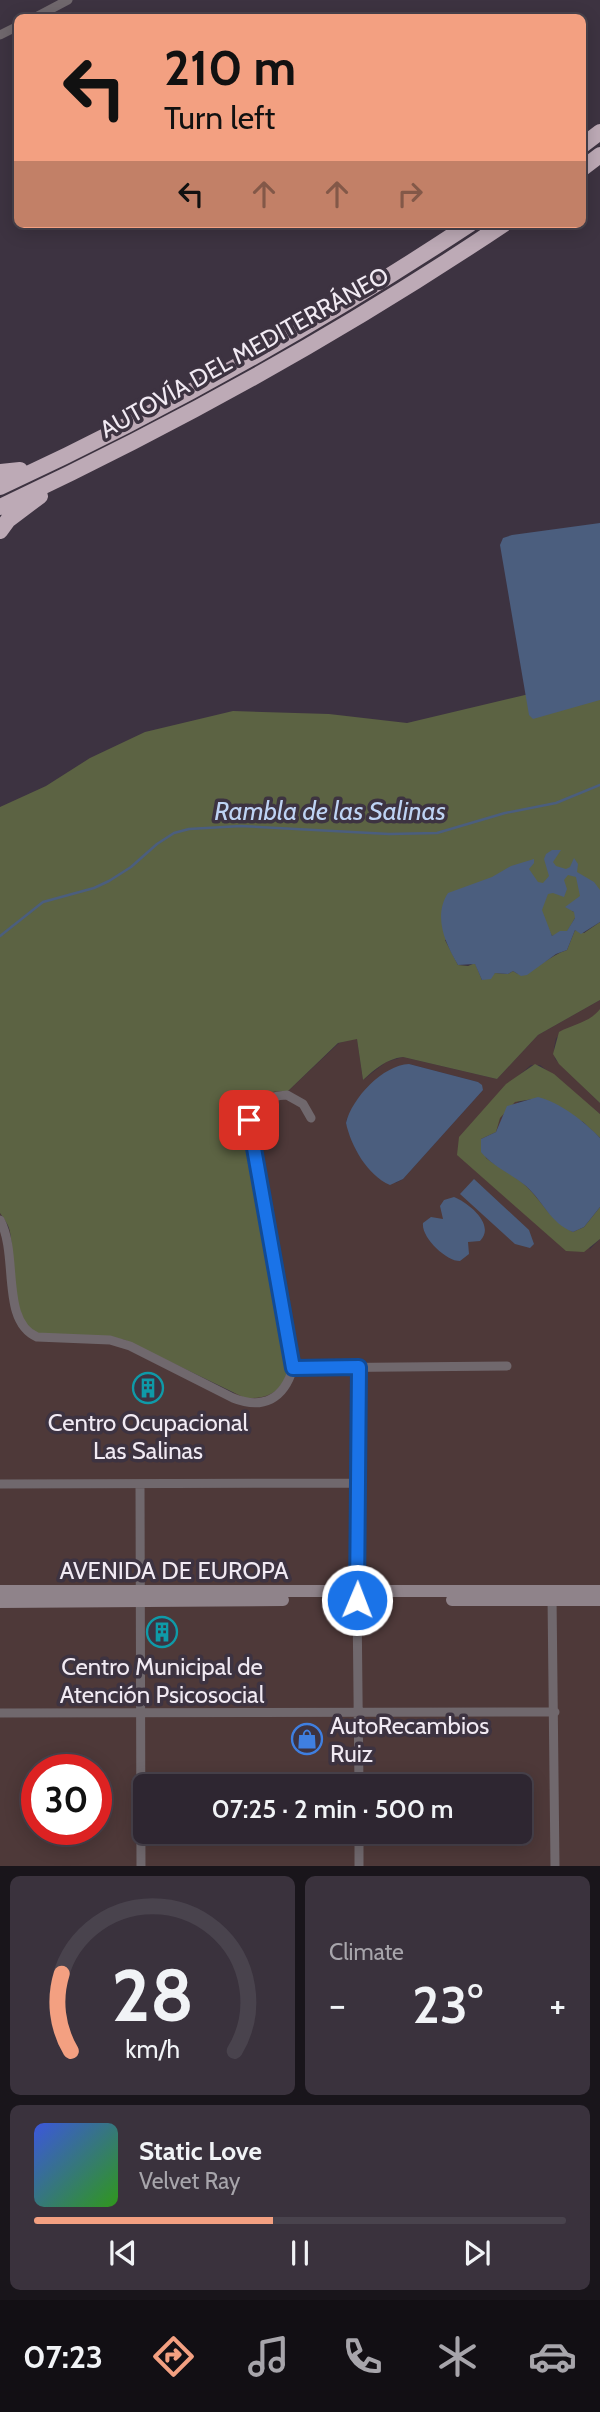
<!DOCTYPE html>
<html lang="en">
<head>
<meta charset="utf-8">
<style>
	:root { --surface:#2e2631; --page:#3a323d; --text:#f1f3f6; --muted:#a7a5ab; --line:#49434d; --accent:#f3a081 }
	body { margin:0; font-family:Cabin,sans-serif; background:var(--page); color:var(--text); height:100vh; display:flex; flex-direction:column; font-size:26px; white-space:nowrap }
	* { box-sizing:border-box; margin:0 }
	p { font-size:23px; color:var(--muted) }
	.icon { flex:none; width:38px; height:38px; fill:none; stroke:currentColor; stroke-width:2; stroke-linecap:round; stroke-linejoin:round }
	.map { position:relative; height:1866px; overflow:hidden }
	.panel { display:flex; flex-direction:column; gap:10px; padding:10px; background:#19151b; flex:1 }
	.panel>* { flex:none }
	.guide { position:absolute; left:14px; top:14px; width:572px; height:214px; border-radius:10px; box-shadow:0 4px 18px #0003,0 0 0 2px var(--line); background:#f3a081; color:#111; overflow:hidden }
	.speed { position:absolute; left:21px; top:1754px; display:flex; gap:14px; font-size:35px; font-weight:700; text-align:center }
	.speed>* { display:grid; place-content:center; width:91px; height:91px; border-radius:50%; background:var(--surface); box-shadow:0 4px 18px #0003,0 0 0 2px var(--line); line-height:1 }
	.speed .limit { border:10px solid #d22; background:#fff; color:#111 }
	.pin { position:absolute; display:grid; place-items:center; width:60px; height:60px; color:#fff; margin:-30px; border-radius:14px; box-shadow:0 4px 10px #0006 }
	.me { position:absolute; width:77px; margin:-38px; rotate:1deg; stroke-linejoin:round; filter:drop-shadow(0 0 5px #0008) }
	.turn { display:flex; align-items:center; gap:24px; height:147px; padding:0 35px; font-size:32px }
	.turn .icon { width:91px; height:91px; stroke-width:2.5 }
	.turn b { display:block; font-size:49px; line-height:60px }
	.lanes { display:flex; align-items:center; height:66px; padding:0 35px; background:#0003; justify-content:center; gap:35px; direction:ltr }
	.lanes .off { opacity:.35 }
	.big { font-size:52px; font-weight:600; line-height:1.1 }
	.panel .widget { flex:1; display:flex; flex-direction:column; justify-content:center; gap:10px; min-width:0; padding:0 24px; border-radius:10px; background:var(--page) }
	.panel .dial { align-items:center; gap:0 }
	.dial svg { height:182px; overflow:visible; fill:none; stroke:var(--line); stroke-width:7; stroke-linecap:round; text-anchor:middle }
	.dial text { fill:var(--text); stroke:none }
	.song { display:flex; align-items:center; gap:21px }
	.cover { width:84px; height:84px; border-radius:10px; background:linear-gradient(135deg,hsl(230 70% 55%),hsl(110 70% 35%)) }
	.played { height:7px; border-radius:4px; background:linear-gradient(90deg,var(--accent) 45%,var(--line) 45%) }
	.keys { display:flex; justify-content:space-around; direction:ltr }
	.heat { display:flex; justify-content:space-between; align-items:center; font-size:38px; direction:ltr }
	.panel .tiles { flex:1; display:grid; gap:10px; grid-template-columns:1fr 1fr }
	.widget:last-child { grid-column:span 2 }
	.trip { position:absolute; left:133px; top:1774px; width:399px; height:70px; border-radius:10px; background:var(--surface); box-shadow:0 4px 18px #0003,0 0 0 2px var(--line); font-weight:600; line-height:70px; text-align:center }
	.tabs { display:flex; height:112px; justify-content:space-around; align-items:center; background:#120f14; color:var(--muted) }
	.tabs .icon { width:49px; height:49px }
	.tabs .on { color:var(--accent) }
	.tabs b { font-size:32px; color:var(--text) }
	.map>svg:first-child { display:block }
	.industrial { fill:#4e3939; fill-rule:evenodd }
	.green { fill:#5c6343 }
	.water { fill:#4b5e7e; fill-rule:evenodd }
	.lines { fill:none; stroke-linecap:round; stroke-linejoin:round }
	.stream { stroke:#4b5e7e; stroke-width:2.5 }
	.street { stroke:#70686d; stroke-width:9 }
	.secondary { stroke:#8f838a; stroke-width:12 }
	.highway { stroke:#bdaab6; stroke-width:16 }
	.route-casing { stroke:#114b97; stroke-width:18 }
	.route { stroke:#1a73e8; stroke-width:12 }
	.labels { text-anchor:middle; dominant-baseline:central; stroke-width:7; stroke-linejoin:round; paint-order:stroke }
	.street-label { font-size:24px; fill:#f1eaf3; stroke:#3d3341 }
	.poi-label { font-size:24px; fill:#f1eaf3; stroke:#3d3341 }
	.water-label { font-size:26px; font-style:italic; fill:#bed3f4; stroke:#3d3341 }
</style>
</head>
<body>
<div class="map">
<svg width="600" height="1866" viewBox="0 0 600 1866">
	<rect width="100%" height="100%" fill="#3d3341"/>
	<path class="industrial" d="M600,1000V1009L596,1015L580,1025L570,1027L556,1038L554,1048L555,1059L600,1103V1114L540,1065H531L509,1084L590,1249L600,1239V1866H0V1213L10,1232L13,1304L125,1340L234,1394L244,1121L250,1104L263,1094L275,1090L288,1091L339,1043L357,1038L363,1080L386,1062L403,1057L497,1079L538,1035ZM409,1064L478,1082L483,1090L403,1179L396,1183L367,1165L356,1150L346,1123L347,1118ZM37,1769H96V1829H37ZM145,1787H520V1832H145Z"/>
	<path class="green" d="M600,666V901L572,911L575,912V918L567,932L552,936L542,916L519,921L515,925L508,924L445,940L458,965L468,966L475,963L482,980L495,973L508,974L513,971L518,974C537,970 549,956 567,950L575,930L584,933L600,922V1000L538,1035L497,1079L403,1057C386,1059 375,1069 363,1080L357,1039L338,1043L288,1091C257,1090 245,1103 244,1134L288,1369C282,1393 267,1399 245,1398L125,1340C98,1333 55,1341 34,1332C1,1318 16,1259 10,1232C9,1225 4,1219 0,1213V807L46,786L90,758L145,732L233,711L329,714L407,723L559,687Z
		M600,1009V1103L559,1064L553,1054L559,1032C573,1024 589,1023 600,1009Z
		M535,1064L554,1074L600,1114V1138L583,1122L533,1099L515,1102L500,1118L496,1132L481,1139L486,1158C499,1168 515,1175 527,1187C544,1204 550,1220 573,1232L584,1227L600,1207V1239L584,1252L566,1251L457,1155L459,1137L506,1084Z"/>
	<path class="water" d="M600,523V700L533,719L529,715L500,545L503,538L512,535Z
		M552,850H561L553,862L556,866L566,869L570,867L574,858L578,864L577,872L594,882L600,890V922L581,934L575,930L567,950L556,954L527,975L521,976L513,971L508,974L495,973L491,979L482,980L475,964L458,965C445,943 433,916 448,893L492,877L511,866L534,859V863L529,869L538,882L543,883L549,876L544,859L546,854ZM568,875L576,877L580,896L565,907L574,912L575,918L567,931H560L552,936L542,910L548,894L553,893L564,897L567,889L564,880Z
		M409,1064L478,1082L482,1085L483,1090L403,1179L390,1185C367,1175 351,1146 346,1123C352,1098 383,1065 409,1064Z
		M538,1097C561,1103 584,1121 600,1138V1207L584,1227L573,1232C550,1223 543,1201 526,1186C512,1174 493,1167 481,1152V1139L496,1132L507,1106Z
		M474,1179L529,1230L534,1244L530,1248L515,1244L460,1194Z
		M454,1197C469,1203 496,1225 480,1241L468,1242L469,1254L460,1261C446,1261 421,1237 423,1223L431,1217L443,1219L440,1206L444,1200Z"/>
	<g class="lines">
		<path class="stream" d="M0,936L43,902L94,888L109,881L131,867L157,844L174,833L189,829L241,826L389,834L437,833L505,813L556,803L600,785"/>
		<path class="street" d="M34,18L68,0
			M0,35L18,26
			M0,1220C19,1255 0,1321 37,1337L110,1340L130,1346L233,1398C263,1410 284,1399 293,1368L249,1120C253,1101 269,1096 287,1095L303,1104L311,1118
			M293,1368L507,1366
			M0,1484L358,1483
			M140,1484L141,1866
			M552,1596L555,1866
			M0,1713L555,1712
			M359,1787L357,1600L359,1367
			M359,1866V1832"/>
		<path class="secondary" d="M0,1591H600
			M452,1600H600
			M0,1602L283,1600"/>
		<path class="highway" d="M583,145L600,132
			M583,168L600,155
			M0,472L20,470
			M0,487C163,412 320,323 470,224
			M0,507C175,425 343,332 504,224
			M0,531L8,520L40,496"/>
	</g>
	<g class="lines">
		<g class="route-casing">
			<path id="route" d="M249,1120L293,1368L359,1367L357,1600"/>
		</g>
		<use href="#route" class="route"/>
	</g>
	<defs>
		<g id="building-ring" transform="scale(1.575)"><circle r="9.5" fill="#3d3341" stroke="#0f9aa8" stroke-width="1.5"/><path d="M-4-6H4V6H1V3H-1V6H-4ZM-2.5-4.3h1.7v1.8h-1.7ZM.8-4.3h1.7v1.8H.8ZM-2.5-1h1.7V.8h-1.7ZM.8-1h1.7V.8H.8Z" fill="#0f9aa8"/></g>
		<g id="shop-ring" transform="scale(1.575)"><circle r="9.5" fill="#3d3341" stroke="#3f7fe0" stroke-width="1.5"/><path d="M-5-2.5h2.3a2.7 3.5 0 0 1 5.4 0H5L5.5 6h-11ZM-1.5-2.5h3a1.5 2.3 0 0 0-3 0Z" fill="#3f7fe0"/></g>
	</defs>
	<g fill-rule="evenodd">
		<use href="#building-ring" x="148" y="1388"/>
		<use href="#building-ring" x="162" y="1632"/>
		<use href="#shop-ring" x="307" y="1739"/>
	</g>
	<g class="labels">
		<g class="street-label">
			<text transform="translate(244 352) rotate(-29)">AUTOVÍA DEL MEDITERRÁNEO</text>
			<text x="174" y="1570">AVENIDA DE EUROPA</text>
		</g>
		<g class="poi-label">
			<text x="148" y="1422">Centro Ocupacional<tspan x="148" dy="28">Las Salinas</tspan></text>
			<text x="162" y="1666">Centro Municipal de<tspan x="162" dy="28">Atención Psicosocial</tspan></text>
			<text x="330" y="1725" text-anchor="start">AutoRecambios<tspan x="330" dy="28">Ruiz</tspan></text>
		</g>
		<g class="water-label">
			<text x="330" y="811">Rambla de las Salinas</text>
		</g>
	</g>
</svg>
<div class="speed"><div class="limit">30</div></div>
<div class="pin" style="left:249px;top:1120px;background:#d93025"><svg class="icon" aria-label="arrive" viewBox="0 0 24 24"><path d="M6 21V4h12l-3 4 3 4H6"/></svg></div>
<svg class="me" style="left:357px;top:1600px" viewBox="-20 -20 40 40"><circle r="17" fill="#1a73e8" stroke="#fff" stroke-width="3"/><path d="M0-11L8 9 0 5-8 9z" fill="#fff"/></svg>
<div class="trip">07:25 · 2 min · 500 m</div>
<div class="guide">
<div class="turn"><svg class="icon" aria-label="left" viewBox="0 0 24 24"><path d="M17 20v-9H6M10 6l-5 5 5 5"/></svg><div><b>210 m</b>Turn left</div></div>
<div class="lanes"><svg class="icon" aria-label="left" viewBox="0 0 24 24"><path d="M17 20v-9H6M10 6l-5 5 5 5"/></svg><svg class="icon off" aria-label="ahead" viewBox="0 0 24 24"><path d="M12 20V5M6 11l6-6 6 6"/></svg><svg class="icon off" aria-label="ahead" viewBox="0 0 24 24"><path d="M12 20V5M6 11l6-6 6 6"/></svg><svg class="icon off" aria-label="right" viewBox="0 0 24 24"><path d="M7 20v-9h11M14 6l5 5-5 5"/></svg></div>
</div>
</div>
<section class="panel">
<div class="tiles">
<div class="widget dial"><svg viewBox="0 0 100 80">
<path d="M14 69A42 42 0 1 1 86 69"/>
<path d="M14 69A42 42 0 0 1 10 35" stroke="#f3a081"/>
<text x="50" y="56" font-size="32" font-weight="700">28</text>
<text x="50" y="72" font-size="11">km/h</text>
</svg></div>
<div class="widget"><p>Climate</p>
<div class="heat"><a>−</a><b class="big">23°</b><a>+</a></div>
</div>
<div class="widget">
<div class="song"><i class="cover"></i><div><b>Static Love</b><p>Velvet Ray</p></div></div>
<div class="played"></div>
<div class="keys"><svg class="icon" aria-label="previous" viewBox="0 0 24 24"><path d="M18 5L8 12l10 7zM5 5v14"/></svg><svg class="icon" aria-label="pause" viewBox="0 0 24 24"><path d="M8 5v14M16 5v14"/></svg><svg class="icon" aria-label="next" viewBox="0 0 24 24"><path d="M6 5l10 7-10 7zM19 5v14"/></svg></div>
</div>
</div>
</section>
<nav class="tabs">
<b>07:23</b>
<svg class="icon on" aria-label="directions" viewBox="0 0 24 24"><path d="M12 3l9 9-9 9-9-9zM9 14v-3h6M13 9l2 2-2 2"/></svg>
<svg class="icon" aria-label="music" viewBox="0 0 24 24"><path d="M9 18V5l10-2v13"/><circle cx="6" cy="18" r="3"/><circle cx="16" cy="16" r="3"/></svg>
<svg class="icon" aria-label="phone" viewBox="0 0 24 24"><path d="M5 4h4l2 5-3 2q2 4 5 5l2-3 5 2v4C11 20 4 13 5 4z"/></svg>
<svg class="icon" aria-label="climate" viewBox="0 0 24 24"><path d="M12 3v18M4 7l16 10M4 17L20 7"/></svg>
<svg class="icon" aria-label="car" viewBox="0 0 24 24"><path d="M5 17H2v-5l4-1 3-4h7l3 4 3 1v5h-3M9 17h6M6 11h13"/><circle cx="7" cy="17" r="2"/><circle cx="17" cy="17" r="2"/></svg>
</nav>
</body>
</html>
